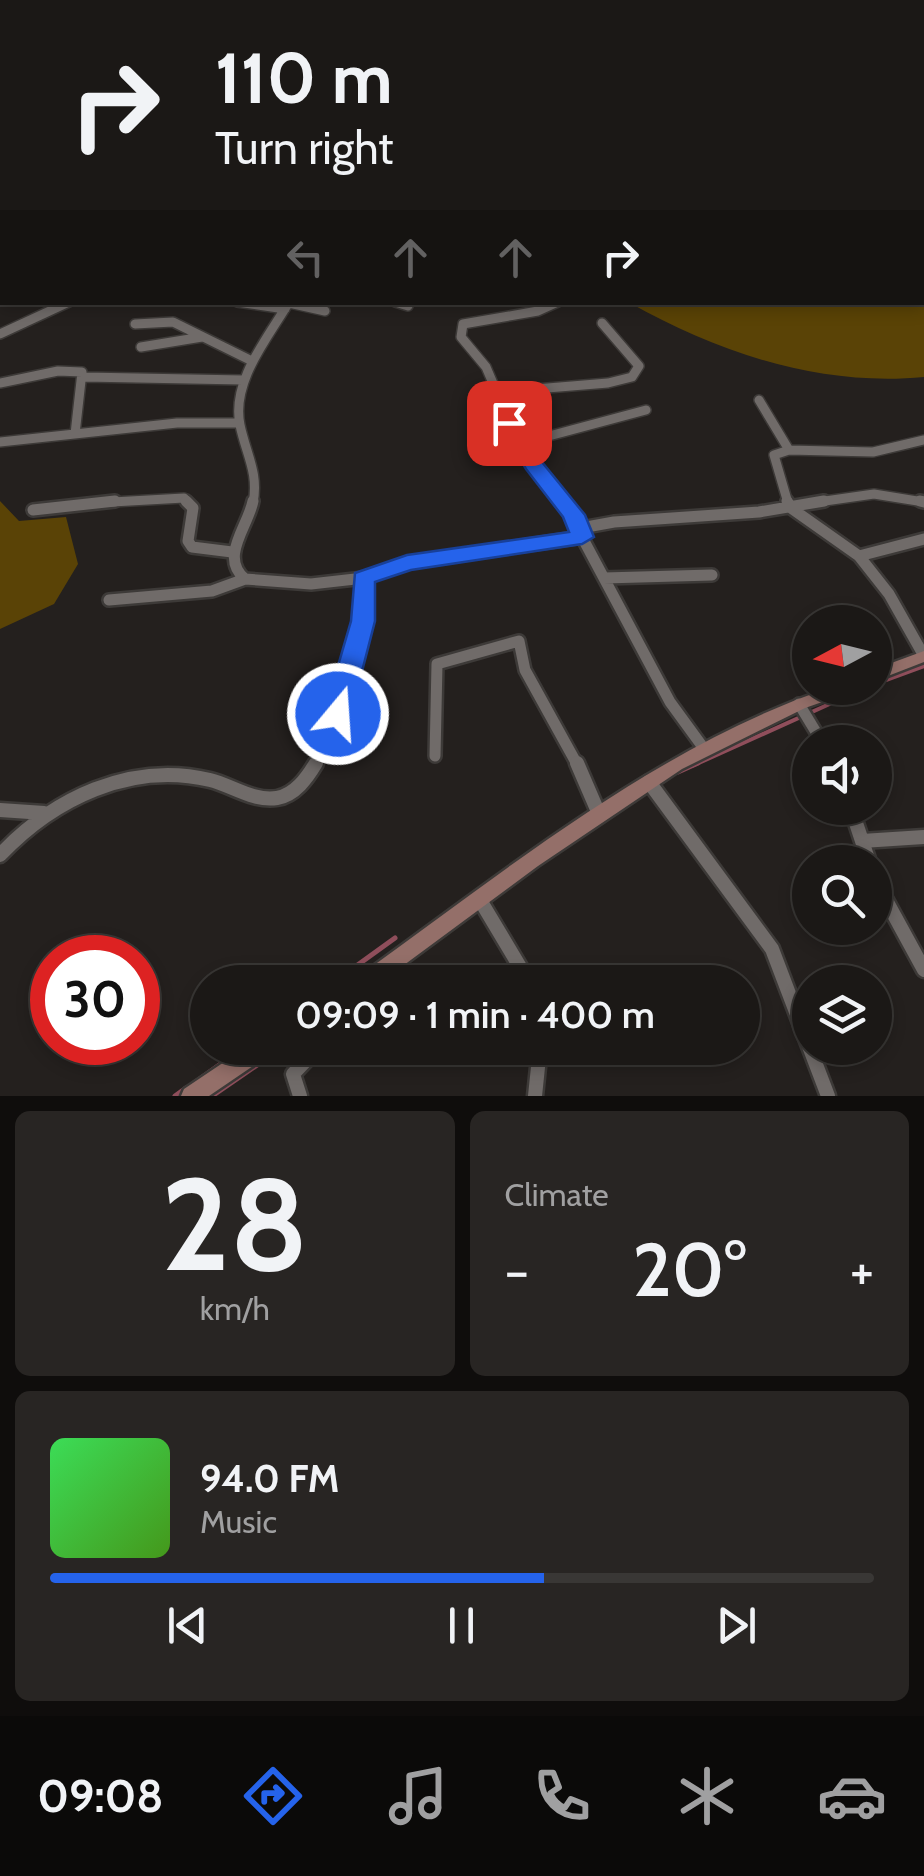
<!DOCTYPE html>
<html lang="en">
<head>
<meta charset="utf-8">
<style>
	:root { --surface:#1b1816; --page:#282523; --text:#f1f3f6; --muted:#a0a0a1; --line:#393735; --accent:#2563eb }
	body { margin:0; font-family:Cabin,sans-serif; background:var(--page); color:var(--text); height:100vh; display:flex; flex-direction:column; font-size:38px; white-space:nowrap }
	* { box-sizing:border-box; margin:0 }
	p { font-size:32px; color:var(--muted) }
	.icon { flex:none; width:55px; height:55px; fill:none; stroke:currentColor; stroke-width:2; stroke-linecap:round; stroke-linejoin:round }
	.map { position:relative; height:1096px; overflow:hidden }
	.drawer { display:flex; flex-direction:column; gap:15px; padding:15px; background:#0f0d0c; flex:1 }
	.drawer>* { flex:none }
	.banner { position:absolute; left:0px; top:0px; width:925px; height:305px; box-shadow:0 5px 15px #0003,0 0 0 2px var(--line); background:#1b1816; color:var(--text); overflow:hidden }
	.needle { width:65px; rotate:263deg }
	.controls { position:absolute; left:792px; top:605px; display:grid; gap:20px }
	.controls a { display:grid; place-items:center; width:100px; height:100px; border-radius:50%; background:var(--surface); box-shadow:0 5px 15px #0003,0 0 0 2px var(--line); font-size:50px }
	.speed { position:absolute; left:30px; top:935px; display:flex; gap:20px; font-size:50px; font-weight:700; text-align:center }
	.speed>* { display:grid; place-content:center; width:130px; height:130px; border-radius:50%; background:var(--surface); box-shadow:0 5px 15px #0003,0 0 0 2px var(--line); line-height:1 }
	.speed .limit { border:15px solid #d22; background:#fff; color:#111 }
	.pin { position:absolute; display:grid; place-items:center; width:85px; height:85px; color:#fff; margin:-42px; border-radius:20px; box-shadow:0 5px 15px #0006 }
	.me { position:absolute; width:110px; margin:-55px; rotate:18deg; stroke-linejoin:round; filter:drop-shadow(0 0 8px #0008) }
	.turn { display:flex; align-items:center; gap:35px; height:210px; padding:0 50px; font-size:45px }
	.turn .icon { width:130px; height:130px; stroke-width:2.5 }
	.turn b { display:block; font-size:70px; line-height:85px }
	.lanes { display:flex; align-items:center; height:95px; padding:0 50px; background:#0003; justify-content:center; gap:50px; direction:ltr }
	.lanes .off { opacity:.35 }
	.big { font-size:75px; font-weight:600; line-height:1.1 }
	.drawer .tile { flex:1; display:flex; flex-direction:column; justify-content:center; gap:15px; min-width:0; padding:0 35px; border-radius:15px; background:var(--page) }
	.drawer .dial { align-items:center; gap:0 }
	.dial b { font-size:130px; line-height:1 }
	.song { display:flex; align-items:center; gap:30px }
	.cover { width:120px; height:120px; border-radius:15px; background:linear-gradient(135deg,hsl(130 70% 55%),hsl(100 70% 35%)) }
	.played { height:10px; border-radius:5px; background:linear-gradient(90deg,var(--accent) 60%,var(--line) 60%) }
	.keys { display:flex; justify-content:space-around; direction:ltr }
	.heat { display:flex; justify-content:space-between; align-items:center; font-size:55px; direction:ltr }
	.drawer .tiles { flex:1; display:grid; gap:15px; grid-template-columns:1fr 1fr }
	.tile:last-child { grid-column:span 2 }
	.trip { position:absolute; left:190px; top:965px; width:570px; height:100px; border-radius:50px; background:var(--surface); box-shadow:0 5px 15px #0003,0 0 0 2px var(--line); font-weight:600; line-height:100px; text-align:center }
	.tabs { display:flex; height:160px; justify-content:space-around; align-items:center; background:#0b0a09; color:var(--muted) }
	.tabs .icon { width:70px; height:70px }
	.tabs .on { color:var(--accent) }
	.tabs b { font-size:45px; color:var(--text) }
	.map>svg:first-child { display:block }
	.green { fill:#5a4306 }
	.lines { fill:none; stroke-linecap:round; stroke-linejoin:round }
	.stream-far1 { stroke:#8f4e5b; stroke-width:4 }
	.stream { stroke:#8f4e5b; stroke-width:5 }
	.street-far3-casing { stroke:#3d3a38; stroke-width:8 }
	.street-far2-casing { stroke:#3d3a38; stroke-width:12 }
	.street-far1-casing { stroke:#3d3a38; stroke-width:16 }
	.street-casing { stroke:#3d3a38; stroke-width:19 }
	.secondary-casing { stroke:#3d3a38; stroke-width:5 }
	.street-far3 { stroke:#706b69; stroke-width:5 }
	.street-far2 { stroke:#706b69; stroke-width:9 }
	.street-far1 { stroke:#706b69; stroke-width:11 }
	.street { stroke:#706b69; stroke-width:14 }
	.secondary { fill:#946f69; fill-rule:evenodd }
	.route { fill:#2563eb; stroke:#184099; stroke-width:2.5 }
</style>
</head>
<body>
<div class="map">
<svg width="924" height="1096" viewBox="0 0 924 1096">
	<rect width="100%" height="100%" fill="#24201e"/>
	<path class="green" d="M924,209V377C820,387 719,353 630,303L922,302Z
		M0,501L19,521L66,517L78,564L54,604L0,629Z"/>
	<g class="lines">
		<path class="stream-far1" d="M875,684L924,666
			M692,766L865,688"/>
		<path class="stream" d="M678,772L698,763
			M334,982L395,938
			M194,1083L243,1048
			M175,1096L186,1088
			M212,1096L282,1048"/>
		<g class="street-far3-casing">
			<path id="street-far3" d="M824,0L829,2
				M0,1L33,0
				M882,2H895"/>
		</g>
		<g class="street-far2-casing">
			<path id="street-far2" d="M237,302L285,309
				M395,302L408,306
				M558,302L538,311L463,324L461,337L486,367L519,444L563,503
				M289,303L325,311
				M135,324L173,322L252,361
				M0,334L69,302
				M141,347L202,337
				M84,377L243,380
				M0,383L58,371L82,372L75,434
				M499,392L608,383L632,377L639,366L602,323
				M759,400L789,450
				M0,442L177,423H239
				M519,444L646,410
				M94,503L184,498L189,503
				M253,503C259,473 246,454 240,425C231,381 268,338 289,302
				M788,503L774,455L789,450L873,452L924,440
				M811,503L874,494L924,502"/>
		</g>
		<g class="street-far1-casing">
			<path id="street-far1" d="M186,501L193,508L188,541L192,547L232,552
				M253,501C248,527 219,557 245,579L311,584L364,578L407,563L582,537
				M561,501L581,528L582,537L670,702L705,750
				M787,501L791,508L859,556L889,594L924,656
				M920,501L924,502
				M33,510L115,501
				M581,528L614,522L759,512L824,501
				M859,556L924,539
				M604,578L712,575
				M109,600L212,591L245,579
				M799,704L822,742
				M435,756L437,664L519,641L525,670L578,766
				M315,766C343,707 361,643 364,578"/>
		</g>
		<g class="street-casing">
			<path id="street" d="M577,763L599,814
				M649,782L772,949L828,1096
				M851,808L869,862
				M0,810L44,813
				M862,841L924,837
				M0,855C53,799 130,761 210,780C231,785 254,802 277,798C295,795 307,778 316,763
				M875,880L924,970
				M480,900L529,982
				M300,1096L293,1074L318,1048
				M535,1096L540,1048"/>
		</g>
		<g class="secondary-casing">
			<path id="secondary" d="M924,651V662L875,681V669Z
				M829,688H853L851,692L805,708L682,769L538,866L381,982H356L359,976C505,871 658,746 829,688Z
				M245,1048H272L269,1055L209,1096H181L184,1089Z"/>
		</g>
		<use href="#street-far3" class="street-far3"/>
		<use href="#street-far2" class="street-far2"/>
		<use href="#street-far1" class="street-far1"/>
		<use href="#street" class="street"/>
		<use href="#secondary" class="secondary"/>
	</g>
	<path class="route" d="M509,417L516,419L542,462L585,515L594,537L582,544L411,570L375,582V621L351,714L347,720H328L324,714L351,621L355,573L407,555L569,532L563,517L526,469L499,423Z"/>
</svg>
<div class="controls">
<a><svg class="needle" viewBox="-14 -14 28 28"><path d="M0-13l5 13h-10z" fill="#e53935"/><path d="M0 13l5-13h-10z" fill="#a0a0a1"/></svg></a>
<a><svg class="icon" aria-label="sound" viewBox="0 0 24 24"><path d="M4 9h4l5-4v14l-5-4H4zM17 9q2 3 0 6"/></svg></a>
<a><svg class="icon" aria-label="search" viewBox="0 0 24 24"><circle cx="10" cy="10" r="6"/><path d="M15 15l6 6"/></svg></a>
<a><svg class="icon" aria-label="layers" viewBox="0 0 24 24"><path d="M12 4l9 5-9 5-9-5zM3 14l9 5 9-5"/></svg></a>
</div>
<div class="speed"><div class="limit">30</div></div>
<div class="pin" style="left:509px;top:423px;background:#d93025"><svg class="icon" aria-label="arrive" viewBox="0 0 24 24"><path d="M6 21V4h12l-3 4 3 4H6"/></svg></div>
<svg class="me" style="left:338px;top:714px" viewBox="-20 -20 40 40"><circle r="17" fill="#2563eb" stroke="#fff" stroke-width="3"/><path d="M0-11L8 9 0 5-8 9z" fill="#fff"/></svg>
<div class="trip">09:09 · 1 min · 400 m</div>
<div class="banner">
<div class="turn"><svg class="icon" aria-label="right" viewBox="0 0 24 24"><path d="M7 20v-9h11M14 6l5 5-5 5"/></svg><div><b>110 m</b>Turn right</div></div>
<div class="lanes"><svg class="icon off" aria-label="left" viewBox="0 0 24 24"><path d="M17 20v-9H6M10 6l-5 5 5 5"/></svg><svg class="icon off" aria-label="ahead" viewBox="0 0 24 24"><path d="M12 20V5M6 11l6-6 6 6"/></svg><svg class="icon off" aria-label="ahead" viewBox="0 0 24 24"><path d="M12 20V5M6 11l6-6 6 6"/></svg><svg class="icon" aria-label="right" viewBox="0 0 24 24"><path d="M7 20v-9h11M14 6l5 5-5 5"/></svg></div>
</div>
</div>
<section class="drawer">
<div class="tiles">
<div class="tile dial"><b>28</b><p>km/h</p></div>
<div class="tile"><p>Climate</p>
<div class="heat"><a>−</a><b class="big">20°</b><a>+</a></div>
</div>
<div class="tile">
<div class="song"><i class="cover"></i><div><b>94.0 FM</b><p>Music</p></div></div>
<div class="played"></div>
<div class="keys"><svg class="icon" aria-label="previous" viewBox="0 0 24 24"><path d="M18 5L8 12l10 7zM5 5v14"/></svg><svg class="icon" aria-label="pause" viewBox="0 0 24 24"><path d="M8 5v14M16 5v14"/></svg><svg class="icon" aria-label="next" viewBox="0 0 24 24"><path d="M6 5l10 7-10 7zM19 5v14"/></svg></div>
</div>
</div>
</section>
<nav class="tabs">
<b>09:08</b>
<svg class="icon on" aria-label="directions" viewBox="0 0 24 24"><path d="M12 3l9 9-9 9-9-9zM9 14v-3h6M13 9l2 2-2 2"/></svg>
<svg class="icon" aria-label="music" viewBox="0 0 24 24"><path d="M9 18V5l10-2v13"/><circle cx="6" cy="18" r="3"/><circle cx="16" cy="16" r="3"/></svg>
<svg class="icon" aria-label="phone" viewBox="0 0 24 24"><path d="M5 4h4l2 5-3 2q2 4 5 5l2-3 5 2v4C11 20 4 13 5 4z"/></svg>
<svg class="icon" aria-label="climate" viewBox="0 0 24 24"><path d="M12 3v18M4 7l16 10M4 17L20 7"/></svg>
<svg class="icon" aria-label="car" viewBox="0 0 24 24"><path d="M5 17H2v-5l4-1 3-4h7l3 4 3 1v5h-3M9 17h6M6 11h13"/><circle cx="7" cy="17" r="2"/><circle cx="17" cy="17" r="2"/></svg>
</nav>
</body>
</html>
